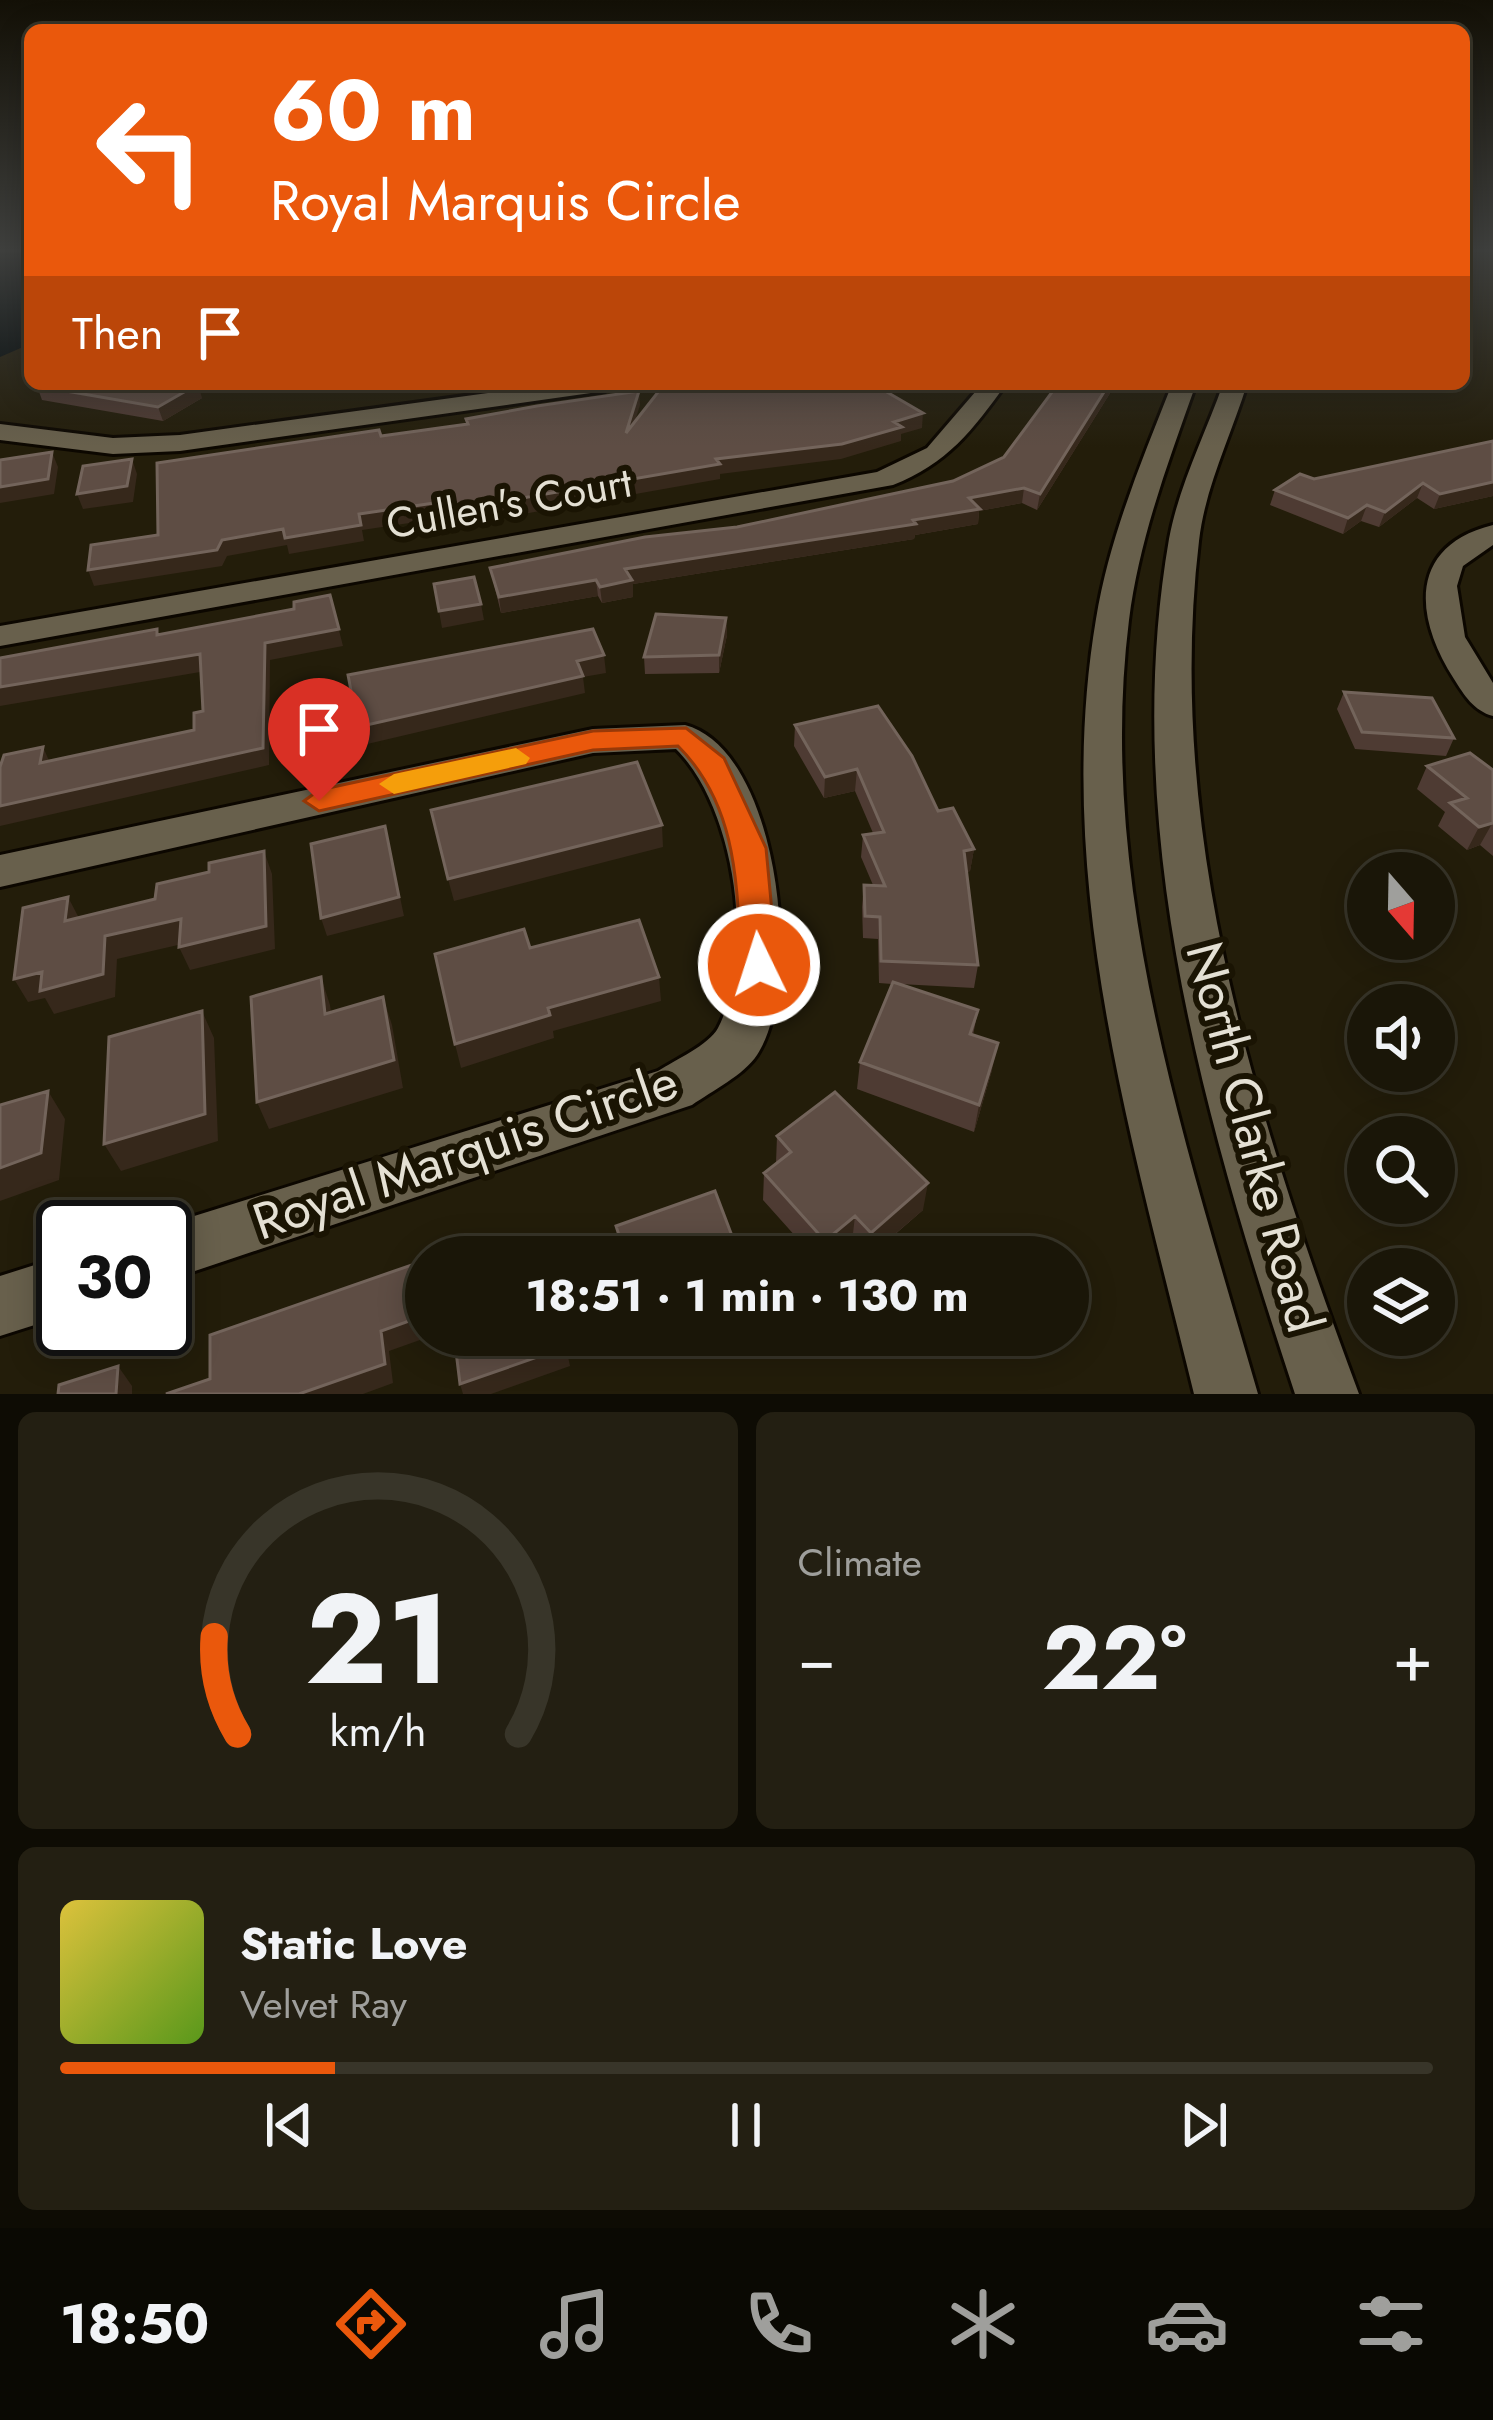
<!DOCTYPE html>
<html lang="en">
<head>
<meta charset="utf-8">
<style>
	:root { --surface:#1a1608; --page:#231f12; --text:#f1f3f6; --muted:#9f9f9c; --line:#383529; --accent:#ea580c }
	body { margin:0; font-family:Jost,sans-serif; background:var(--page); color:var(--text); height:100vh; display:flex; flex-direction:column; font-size:45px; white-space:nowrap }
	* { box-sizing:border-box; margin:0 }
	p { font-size:39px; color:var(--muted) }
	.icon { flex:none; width:66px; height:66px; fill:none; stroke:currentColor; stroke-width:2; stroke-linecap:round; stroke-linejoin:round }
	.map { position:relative; height:1394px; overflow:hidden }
	.panel { display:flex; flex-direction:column; gap:18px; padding:18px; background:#0e0c04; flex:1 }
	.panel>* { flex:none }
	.guide { position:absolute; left:24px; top:24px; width:1446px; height:366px; border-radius:18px; box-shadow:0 6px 30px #0003,0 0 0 3px var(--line); background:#ea580c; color:#fff; overflow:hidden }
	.needle { width:78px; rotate:160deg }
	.tools { position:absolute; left:1347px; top:852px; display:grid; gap:24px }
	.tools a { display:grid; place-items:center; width:108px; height:108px; border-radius:50%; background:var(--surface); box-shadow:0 6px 30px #0003,0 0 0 3px var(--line); font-size:60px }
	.speed { position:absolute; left:36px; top:1200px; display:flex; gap:24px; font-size:60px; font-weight:700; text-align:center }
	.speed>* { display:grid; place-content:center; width:156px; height:156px; border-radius:50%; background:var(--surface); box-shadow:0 6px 30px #0003,0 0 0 3px var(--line); line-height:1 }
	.speed .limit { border:6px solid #111; border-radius:18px; background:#fff; color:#111 }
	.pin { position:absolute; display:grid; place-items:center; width:102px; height:102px; color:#fff; margin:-123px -51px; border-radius:50% 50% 50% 0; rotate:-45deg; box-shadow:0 0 12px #0007 }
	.pin .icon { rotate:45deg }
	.me { position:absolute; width:132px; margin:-66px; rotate:356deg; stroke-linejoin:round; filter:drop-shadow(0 0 9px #0008) }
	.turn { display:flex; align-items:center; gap:42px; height:252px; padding:0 48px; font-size:54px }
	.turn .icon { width:156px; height:156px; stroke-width:2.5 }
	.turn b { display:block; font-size:84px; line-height:102px }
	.then { display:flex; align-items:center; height:114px; padding:0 48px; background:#0003; gap:24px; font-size:45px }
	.big { font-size:90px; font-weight:700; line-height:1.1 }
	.panel .card { flex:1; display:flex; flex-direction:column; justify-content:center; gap:18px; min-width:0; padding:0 42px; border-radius:18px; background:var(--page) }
	.panel .dial { align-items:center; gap:0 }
	.dial svg { height:312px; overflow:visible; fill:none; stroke:var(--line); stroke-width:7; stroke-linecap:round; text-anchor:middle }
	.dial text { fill:var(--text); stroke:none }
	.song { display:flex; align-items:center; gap:36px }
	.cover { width:144px; height:144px; border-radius:18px; background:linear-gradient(135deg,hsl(50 70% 55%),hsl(90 70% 35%)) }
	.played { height:12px; border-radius:6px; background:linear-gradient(90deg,var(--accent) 20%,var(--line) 20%) }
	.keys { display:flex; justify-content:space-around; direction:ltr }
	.heat { display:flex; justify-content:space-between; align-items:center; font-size:66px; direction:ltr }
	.panel .tiles { flex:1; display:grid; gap:18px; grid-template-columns:1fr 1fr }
	.card:last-child { grid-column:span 2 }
	.trip { position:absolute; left:405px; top:1236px; width:684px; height:120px; border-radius:60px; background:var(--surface); box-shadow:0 6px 30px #0003,0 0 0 3px var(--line); font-weight:700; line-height:120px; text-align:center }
	.dock { display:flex; height:192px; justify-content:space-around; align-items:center; background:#0a0903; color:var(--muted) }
	.dock .icon { width:84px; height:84px }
	.dock .on { color:var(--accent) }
	.dock b { font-size:54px; color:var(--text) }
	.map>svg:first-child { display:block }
	.water { fill:#00080a }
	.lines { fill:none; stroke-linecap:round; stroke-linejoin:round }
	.minor-casing { stroke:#0c0700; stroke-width:6 }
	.minor { fill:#68604c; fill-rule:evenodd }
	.wall { fill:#4e3b33 }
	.shaded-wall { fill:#36281b }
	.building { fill:#5e4d44; stroke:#73645b; stroke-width:3 }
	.route { fill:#ea580c; stroke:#983908; stroke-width:3 }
	.slow { fill:#f59e0b }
	.labels { text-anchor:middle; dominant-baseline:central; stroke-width:12; stroke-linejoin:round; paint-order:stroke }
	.street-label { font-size:42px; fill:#e4e0d4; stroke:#1a1403 }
	.near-street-label { font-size:51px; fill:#e4e0d4; stroke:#1a1403 }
</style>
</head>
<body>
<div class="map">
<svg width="1493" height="1394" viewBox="0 0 1493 1394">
	<rect width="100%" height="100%" fill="#231d0a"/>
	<path class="water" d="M0,252H30V344L0,357Z"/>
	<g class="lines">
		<g class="minor-casing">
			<path id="minor" d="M553,384H617L605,391L180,451L113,454L0,440V424L113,438L180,435Z
				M982,384H1006C973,430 947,464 893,485L0,646V626L877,472L927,448Z
				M1172,384H1196C1169,460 1139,539 1129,620C1096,883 1186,1144 1258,1394H1194C1133,1143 1052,880 1096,619C1109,538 1142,460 1172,384Z
				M1223,384H1247C1231,436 1205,487 1199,541C1164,835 1258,1122 1359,1394H1295C1205,1121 1119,829 1169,539C1179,485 1205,435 1223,384Z
				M1493,525V545L1463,566L1457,586L1465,637L1493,683V716C1474,711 1464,695 1454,679C1414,617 1408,546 1493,525Z
				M685,725C779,750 804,984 757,1055C744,1075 712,1091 692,1105L165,1281V1227H159L658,1071C675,1060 709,1045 718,1028C756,954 735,807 676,749L593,753L0,887V855L593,729Z
				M63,1256V1316L0,1336V1276Z"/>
		</g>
		<use href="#minor" class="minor"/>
	</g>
	<path class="wall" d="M37,386L202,398L163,421L42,400Z
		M1112,390L1037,510L1022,503L979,511L978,524L915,535L914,539L633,584V597L602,603L598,596L501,613L490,568L737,527L953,481L1004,457Z
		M1493,441V496L1434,509L1417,498L1379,527L1361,521L1343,534L1270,505L1275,490L1314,479Z
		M726,618L727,635L719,673L645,674L644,657Z
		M1344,692L1454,738L1446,756L1355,749L1337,709Z
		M795,725L938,811L974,849L970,871L967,872L978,965L974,988L900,984L978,1010L973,1035L992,1070L974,1132L857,1089L860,1062L892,984L879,983L878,939L863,938L862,907L864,885H873L861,857L863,835L873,833L855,791L824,798L794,746Z
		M1427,766L1493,770V856L1480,845L1467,850L1438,826L1445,812L1417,789Z
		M777,1136L923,1210L869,1257H866L852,1242L835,1257H814L763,1200L764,1173L776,1163Z"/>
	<path class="shaded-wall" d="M198,384L202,398L163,421L158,407Z
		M868,384H921V387L868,395Z
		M1109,384H1113L1112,390L1037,510L1040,494Z
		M639,391L640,405L627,447L626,433Z
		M923,413L922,428L901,434V441L841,459L720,474V479L461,525L458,509L716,459L894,422Z
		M52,452L58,467L54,494L0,503V487Z
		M132,459L137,474L133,502L83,509L77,494Z
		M1493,482V496L1434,509L1440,494Z
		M1423,483L1417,498L1379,527L1385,512Z
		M1024,488L1022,503L979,511L978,524L915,535L914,539L633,584V597L602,603L600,587L625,569L913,520L969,498Z
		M455,500L457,516L362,530L364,541L289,554L287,545L227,556L222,566L94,586L88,570L222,540L359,514Z
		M1367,505L1361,521L1343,534L1348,518Z
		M596,580L598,596L501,613L499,597Z
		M330,595L343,646L270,660L269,765L0,826V806L263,748L265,643Z
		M481,604L484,620L442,628L439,611Z
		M726,618L727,635L719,673V655Z
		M200,654L206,671L0,706V687Z
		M604,655L606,673L583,677L585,693L363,745L358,727L577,661Z
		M43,747L51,765L40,763Z
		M857,769L855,791L824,798L825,777Z
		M1493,822L1480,845L1467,850L1479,827Z
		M662,825L663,847L454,901L448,879Z
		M385,826L404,916L327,936L321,918Z
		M974,849L970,871L961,873L964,851Z
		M264,851L272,874L275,949L190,970L179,947Z
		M68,897L80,920L65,921Z
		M181,919L191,942L117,959L115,997L54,1014L45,998L28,1002L14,979L105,936Z
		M321,977L330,1005L335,1041L325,1014Z
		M659,977L661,1001L553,1031L554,1038L461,1068L455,1044L548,1008Z
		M383,997L392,1025L403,1088L269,1129L257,1102Z
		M202,1011L214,1038L218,1141L121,1171L104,1144Z
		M998,1043L992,1070L974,1132L979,1105Z
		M48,1091L65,1119L59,1180L0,1201V1168Z
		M928,1183L923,1210L868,1257L871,1233Z
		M855,1216L852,1242L835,1257H824L825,1241Z
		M426,1315V1335H434L389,1351L393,1383L363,1394H299L381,1331Z
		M566,1347L570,1366L491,1394H463L460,1384Z
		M118,1366L132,1386V1394H116Z"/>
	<path class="building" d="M37,384H198L158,407L37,386Z
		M670,384H873L923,413L894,422L902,427L842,444L716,459L720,464L458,509L455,500L359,514L361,525L285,538L283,529L222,540L217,550L88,570L91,545L158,535L157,463L379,430L381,436L468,424L466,419L537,406L639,391L626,433L662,387L671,385Z
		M1058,384H1109L1040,494L1024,488L969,498L980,509L913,520L916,524L625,569L632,580L600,587L596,580L499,597L490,568L645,537L737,527L953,481L1004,457Z
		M1493,441V482L1440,494L1423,483L1385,512L1367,505L1348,518L1275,490L1300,474L1314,479Z
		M52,452L48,479L0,487V460Z
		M132,459L127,486L77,494L83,466Z
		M474,577L481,604L439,611L434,584Z
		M330,595L339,629L265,643L263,748L0,806V767L4,755L43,747L40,763L194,730V713L203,711L200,654L0,687V658L157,629V635L294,609V602Z
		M656,614L726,618L719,655L644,657Z
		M593,629L604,655L577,661L583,676L358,727L348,675Z
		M1344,692L1432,698L1454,738L1362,732Z
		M878,706L912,756L938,811L953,808L974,849L964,851L978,965L881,961L880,917L865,916L864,885L885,886L863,835L884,832L857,769L825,777L795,725Z
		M1470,753L1493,770V823L1479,827L1450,803L1467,798L1427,766Z
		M637,762L662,825L448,879L431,810Z
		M385,826L399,897L321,918L311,844Z
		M264,851L266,926L179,947L181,919L105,936L103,974L40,991L42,972L14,979L23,908L68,897L65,921L155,899L157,884L209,872V863Z
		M639,920L659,977L548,1008L550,1015L455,1044L435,954L524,929L530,948Z
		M321,977L325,1014L383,997L394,1060L257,1102L251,997Z
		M893,982L978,1010L970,1034L998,1043L979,1105L860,1062Z
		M202,1011L205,1114L104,1144L109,1037Z
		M48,1091L41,1153L0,1168V1105Z
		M835,1092L928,1183L871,1233L855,1216L825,1241L764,1173L791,1152L777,1136Z
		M715,1191L740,1257H626L616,1226Z
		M472,1244L474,1257H435Z
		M426,1260V1315L381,1331L385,1364L299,1394H166L210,1379V1335Z
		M454,1335H564L566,1347L460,1384Z
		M118,1366L116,1394H58L59,1385Z"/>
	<linearGradient id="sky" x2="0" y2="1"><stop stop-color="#131006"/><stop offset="0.56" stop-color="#3f403e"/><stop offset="1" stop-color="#3f403e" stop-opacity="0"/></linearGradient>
	<rect width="1493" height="447" fill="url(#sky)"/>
	<path class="route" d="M686,728L724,758L766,848L777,965L771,975H747L741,965C737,886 738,806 678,746L593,750L319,811L304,801L319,790L593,731Z"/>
	<path class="slow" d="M516,748L530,758L526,764L394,794L379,784L394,774Z"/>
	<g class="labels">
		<g class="street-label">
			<text transform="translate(509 503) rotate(-10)">Cullen's Court</text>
		</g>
		<g class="near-street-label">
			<text transform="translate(1255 1137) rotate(75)">North Clarke Road</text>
			<text transform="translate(465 1151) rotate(-19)">Royal Marquis Circle</text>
		</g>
	</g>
</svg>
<div class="tools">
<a><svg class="needle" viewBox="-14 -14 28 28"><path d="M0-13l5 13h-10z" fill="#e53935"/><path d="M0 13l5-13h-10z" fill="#9f9f9c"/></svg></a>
<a><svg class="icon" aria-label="sound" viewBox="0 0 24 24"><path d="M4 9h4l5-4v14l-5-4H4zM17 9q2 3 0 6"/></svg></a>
<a><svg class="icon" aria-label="search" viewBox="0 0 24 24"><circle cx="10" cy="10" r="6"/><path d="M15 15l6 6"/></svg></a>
<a><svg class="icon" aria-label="layers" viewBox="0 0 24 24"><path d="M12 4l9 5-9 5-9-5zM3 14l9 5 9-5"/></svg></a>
</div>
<div class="speed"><div class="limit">30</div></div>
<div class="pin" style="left:319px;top:801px;background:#d93025"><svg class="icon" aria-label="arrive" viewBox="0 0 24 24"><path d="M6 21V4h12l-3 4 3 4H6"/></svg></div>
<svg class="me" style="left:759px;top:965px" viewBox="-20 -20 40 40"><circle r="17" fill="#ea580c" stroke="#fff" stroke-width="3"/><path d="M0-11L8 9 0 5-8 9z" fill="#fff"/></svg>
<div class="trip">18:51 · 1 min · 130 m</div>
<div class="guide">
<div class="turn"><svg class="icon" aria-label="left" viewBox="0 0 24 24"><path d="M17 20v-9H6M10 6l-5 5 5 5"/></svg><div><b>60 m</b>Royal Marquis Circle</div></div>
<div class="then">Then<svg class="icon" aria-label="arrive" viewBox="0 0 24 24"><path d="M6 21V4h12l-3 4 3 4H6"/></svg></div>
</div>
</div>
<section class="panel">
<div class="tiles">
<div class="card dial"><svg viewBox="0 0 100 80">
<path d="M14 69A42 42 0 1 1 86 69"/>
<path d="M14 69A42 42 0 0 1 8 44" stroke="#ea580c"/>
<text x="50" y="56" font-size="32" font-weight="700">21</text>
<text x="50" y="72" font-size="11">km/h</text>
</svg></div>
<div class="card"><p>Climate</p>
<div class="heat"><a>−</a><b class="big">22°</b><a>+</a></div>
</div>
<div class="card">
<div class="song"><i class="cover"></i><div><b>Static Love</b><p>Velvet Ray</p></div></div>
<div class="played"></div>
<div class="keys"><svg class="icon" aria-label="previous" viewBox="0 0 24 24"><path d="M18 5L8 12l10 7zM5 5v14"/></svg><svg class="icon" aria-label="pause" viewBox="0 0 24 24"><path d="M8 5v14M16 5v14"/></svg><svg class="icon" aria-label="next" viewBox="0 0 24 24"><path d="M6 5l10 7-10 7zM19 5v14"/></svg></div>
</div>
</div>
</section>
<nav class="dock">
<b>18:50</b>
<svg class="icon on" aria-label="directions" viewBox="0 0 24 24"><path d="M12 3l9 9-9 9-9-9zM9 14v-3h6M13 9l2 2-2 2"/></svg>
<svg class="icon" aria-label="music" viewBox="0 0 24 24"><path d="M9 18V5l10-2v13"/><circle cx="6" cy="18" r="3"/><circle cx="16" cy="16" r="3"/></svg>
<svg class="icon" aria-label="phone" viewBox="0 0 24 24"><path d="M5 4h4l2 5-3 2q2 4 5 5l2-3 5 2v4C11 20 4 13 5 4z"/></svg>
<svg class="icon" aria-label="climate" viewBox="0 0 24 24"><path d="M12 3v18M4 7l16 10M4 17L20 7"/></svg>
<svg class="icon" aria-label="car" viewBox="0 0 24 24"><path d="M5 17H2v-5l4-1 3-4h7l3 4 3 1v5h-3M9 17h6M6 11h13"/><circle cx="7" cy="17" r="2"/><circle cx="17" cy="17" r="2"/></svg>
<svg class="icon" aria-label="filters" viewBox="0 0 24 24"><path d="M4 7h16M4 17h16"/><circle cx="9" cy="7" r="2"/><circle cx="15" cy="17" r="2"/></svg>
</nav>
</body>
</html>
